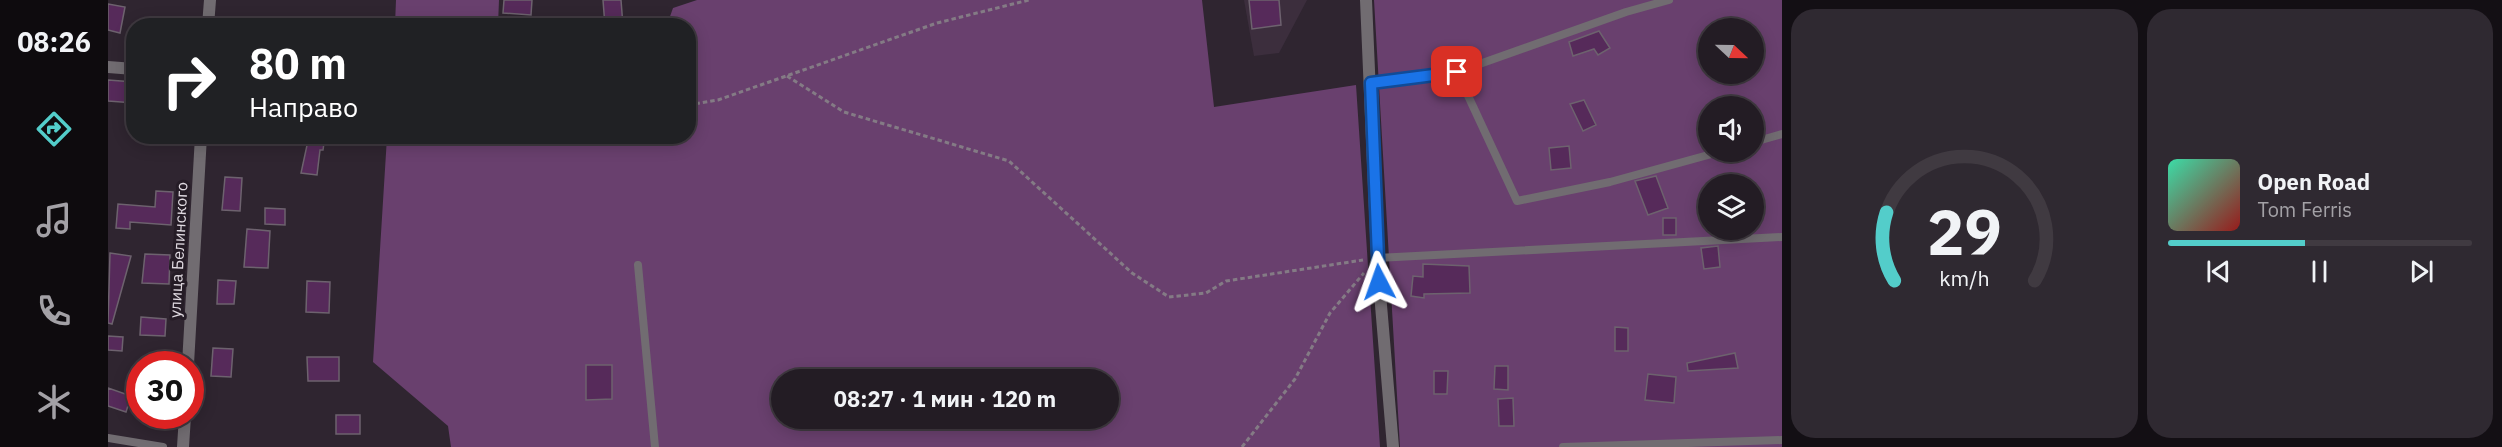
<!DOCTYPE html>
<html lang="ru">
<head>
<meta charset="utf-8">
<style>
	:root { --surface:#231c24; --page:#2f2931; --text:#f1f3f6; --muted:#a3a1a6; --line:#403a41; --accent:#53cdca }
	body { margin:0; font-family:"IBM Plex Sans",sans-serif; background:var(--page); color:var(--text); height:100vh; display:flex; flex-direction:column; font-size:22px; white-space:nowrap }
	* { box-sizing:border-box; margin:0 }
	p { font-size:20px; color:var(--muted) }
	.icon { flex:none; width:33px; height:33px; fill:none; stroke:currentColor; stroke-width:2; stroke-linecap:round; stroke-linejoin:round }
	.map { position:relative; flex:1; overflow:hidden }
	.details { display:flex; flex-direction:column; gap:9px; padding:9px; background:#130f14; width:720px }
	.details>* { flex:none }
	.guide { position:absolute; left:18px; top:18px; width:570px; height:126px; border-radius:24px; box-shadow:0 3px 15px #0003,0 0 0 2px var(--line); background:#202124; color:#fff; overflow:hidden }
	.needle { width:39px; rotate:112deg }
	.tools { position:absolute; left:1590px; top:18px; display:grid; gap:12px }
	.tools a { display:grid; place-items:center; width:66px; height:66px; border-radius:50%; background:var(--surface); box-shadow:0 3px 15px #0003,0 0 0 2px var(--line); font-size:30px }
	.speed { position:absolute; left:18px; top:351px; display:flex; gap:12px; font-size:30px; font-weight:700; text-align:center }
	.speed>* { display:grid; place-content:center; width:78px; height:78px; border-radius:50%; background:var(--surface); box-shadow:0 3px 15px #0003,0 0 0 2px var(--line); line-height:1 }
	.speed .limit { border:9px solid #d22; background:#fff; color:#111 }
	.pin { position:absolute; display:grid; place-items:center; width:51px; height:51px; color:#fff; margin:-26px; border-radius:12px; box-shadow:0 3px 9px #0006 }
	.me { position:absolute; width:66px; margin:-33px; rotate:356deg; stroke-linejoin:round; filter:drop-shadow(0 0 4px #0008) }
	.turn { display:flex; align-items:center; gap:21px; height:126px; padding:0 24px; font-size:27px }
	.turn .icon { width:78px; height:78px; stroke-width:2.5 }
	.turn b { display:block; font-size:42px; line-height:51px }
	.details .widget { flex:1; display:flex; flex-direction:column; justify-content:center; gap:9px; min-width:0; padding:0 21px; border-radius:24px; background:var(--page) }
	.details .dial { align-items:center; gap:0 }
	.dial svg { height:156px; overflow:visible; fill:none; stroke:var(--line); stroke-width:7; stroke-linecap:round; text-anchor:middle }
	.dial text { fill:var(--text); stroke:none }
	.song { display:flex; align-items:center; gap:18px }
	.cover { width:72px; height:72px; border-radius:9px; background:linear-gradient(135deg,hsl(160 70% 55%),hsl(0 70% 35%)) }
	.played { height:6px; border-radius:3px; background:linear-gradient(90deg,var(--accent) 45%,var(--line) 45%) }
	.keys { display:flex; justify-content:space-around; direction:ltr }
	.details .tiles { flex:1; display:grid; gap:9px; grid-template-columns:repeat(2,1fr) }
	.trip { position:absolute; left:663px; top:369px; width:348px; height:60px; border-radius:30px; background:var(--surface); box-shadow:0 3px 15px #0003,0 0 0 2px var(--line); font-weight:800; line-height:60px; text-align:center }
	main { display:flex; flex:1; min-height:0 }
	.tab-bar { display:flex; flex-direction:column; width:108px; justify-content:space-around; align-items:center; background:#0e0b0e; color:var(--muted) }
	.tab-bar .icon { width:42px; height:42px }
	.tab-bar .current { color:var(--accent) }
	.tab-bar b { font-size:27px; color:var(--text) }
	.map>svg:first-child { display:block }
	.built { fill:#3c2e3d }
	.green { fill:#69406e; fill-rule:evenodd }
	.building { fill:#562a5a; stroke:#6d626e; stroke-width:1.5 }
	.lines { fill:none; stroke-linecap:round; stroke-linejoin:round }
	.path { stroke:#847b85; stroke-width:3; stroke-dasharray:4.5 3; stroke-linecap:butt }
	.service { stroke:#716c71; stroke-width:8 }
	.minor { stroke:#716c71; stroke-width:12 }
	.route-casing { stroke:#114b97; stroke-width:15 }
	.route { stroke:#1a73e8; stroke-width:10 }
	.labels { text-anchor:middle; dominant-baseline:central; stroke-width:6; stroke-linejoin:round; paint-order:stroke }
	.street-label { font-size:16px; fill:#e0dae1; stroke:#251c26 }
</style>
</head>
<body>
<main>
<nav class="tab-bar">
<b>08:26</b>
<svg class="icon current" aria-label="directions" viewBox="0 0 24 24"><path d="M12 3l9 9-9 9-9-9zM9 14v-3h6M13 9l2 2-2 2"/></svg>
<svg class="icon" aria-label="music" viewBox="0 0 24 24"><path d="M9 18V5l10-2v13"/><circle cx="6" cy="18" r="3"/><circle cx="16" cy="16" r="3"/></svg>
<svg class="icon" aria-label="phone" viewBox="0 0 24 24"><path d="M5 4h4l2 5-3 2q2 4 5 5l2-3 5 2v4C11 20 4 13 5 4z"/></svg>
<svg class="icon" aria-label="climate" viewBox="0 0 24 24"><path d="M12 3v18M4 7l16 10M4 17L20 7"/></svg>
</nav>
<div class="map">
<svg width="1674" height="447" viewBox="0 0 1674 447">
	<rect width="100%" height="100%" fill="#2f2530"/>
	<path class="built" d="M1136,0H1199L1171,53L1146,56Z"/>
	<path class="green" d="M288,0H391L390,25H287Z
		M589,0H1094L1106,107L1248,85L1272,447H343L340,426L265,362L279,137L580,136V26L559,25L565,8ZM674,380H1000V418H674Z
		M1266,0H1674V447H1292ZM1600,28H1646V74H1600ZM1600,106H1646V152H1600ZM1600,184H1646V230H1600Z"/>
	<path class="building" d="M396,0H424L423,15L395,13Z
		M495,0H513L515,26H497Z
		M1141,0H1171L1173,25L1144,29Z
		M0,4L17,7L12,33L0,30Z
		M1491,31L1502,48L1490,55L1486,49L1465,56L1461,42Z
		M0,80L26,82V103L0,101Z
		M1476,100L1488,125L1475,131L1462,104Z
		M201,136H217L215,150H212L209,175L193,173Z
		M1461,146L1463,168L1443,170L1441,148Z
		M1548,176L1560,208L1540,215L1527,181Z
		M117,177L134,178L132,211L114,210Z
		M48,191L65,192L63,225L22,222V229L8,228L10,204L47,207Z
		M157,208L177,209V225L157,224Z
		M1555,218H1568V235H1555Z
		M139,229L162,231L160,268L136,267Z
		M1610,246L1612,267L1596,269L1593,248Z
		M2,253L23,256L4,324L0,323Z
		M37,254L62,255L61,284L34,283Z
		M1315,264L1361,266L1362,293L1316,294V298L1303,296L1305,276L1315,277Z
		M110,280L128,281L126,304H109Z
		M199,281L222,282L221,313L198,312Z
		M33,317L58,319L57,336L32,335Z
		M1507,327L1520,328V351H1507Z
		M0,336L15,337L14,351L0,350Z
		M105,348L125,349L123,377L103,376Z
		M1627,353L1630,368L1580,371L1579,363Z
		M199,357H231V381H200Z
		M478,365H504V399L478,400Z
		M1387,366H1400V390L1386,389Z
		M1326,371H1340L1339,394H1326Z
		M1540,374L1568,377L1566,403L1537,400Z
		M0,388L23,396L18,412L0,406Z
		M1405,398L1406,426H1391L1390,399Z
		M228,415H252V434H228Z"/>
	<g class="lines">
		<path class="path" d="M679,76L736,112L901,161L1024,273L1061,297L1098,293L1118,281L1255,260
			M580,105L610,100L829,23L921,0
			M1134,447L1187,379L1222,313L1256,273"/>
		<path class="service" d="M1349,72L1409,201L1502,182L1611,152
			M1263,83L1349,72L1518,12L1561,0
			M1646,142L1674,134
			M1269,258L1674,237
			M530,265L547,447
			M0,438L55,447
			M1455,447L1674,440"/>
		<path class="minor" d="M1258,0L1269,258L1285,447
			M100,26L102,0
			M0,67L26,69
			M80,364L93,136
			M75,447L77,416"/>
	</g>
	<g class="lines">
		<g class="route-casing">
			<path id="route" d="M1271,282L1263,83L1349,72"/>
		</g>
		<use href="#route" class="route"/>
	</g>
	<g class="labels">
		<g class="street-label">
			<text transform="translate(70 250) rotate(-87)">улица Белинского</text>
		</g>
	</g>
</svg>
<div class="tools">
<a><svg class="needle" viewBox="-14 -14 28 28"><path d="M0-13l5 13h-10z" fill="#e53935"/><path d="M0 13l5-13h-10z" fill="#a3a1a6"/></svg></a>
<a><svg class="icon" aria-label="sound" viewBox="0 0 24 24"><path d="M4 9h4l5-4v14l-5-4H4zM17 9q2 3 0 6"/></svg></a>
<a><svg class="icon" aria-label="layers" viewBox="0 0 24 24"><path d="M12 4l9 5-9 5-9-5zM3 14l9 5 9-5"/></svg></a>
</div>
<div class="speed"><div class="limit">30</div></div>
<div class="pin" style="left:1349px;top:72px;background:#d93025"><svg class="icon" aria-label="arrive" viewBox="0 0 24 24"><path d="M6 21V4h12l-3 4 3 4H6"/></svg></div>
<svg class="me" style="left:1271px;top:282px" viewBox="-20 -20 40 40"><path d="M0-17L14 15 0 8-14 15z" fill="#1a73e8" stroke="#fff" stroke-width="4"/></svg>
<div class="trip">08:27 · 1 мин · 120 m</div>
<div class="guide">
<div class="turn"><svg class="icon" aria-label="right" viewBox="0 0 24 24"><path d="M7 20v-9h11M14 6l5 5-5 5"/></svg><div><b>80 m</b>Направо</div></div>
</div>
</div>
<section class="details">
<div class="tiles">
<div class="widget dial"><svg viewBox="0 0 100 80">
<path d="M14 69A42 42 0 1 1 86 69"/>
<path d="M14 69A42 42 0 0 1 10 34" stroke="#53cdca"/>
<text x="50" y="56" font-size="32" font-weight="700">29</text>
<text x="50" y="72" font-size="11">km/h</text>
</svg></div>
<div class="widget">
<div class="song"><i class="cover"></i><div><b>Open Road</b><p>Tom Ferris</p></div></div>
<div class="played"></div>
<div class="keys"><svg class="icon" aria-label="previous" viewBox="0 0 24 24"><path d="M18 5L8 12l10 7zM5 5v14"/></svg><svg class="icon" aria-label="pause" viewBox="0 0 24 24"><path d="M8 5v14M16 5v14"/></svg><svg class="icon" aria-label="next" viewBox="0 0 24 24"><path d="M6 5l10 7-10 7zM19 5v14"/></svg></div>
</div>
</div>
</section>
</main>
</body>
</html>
